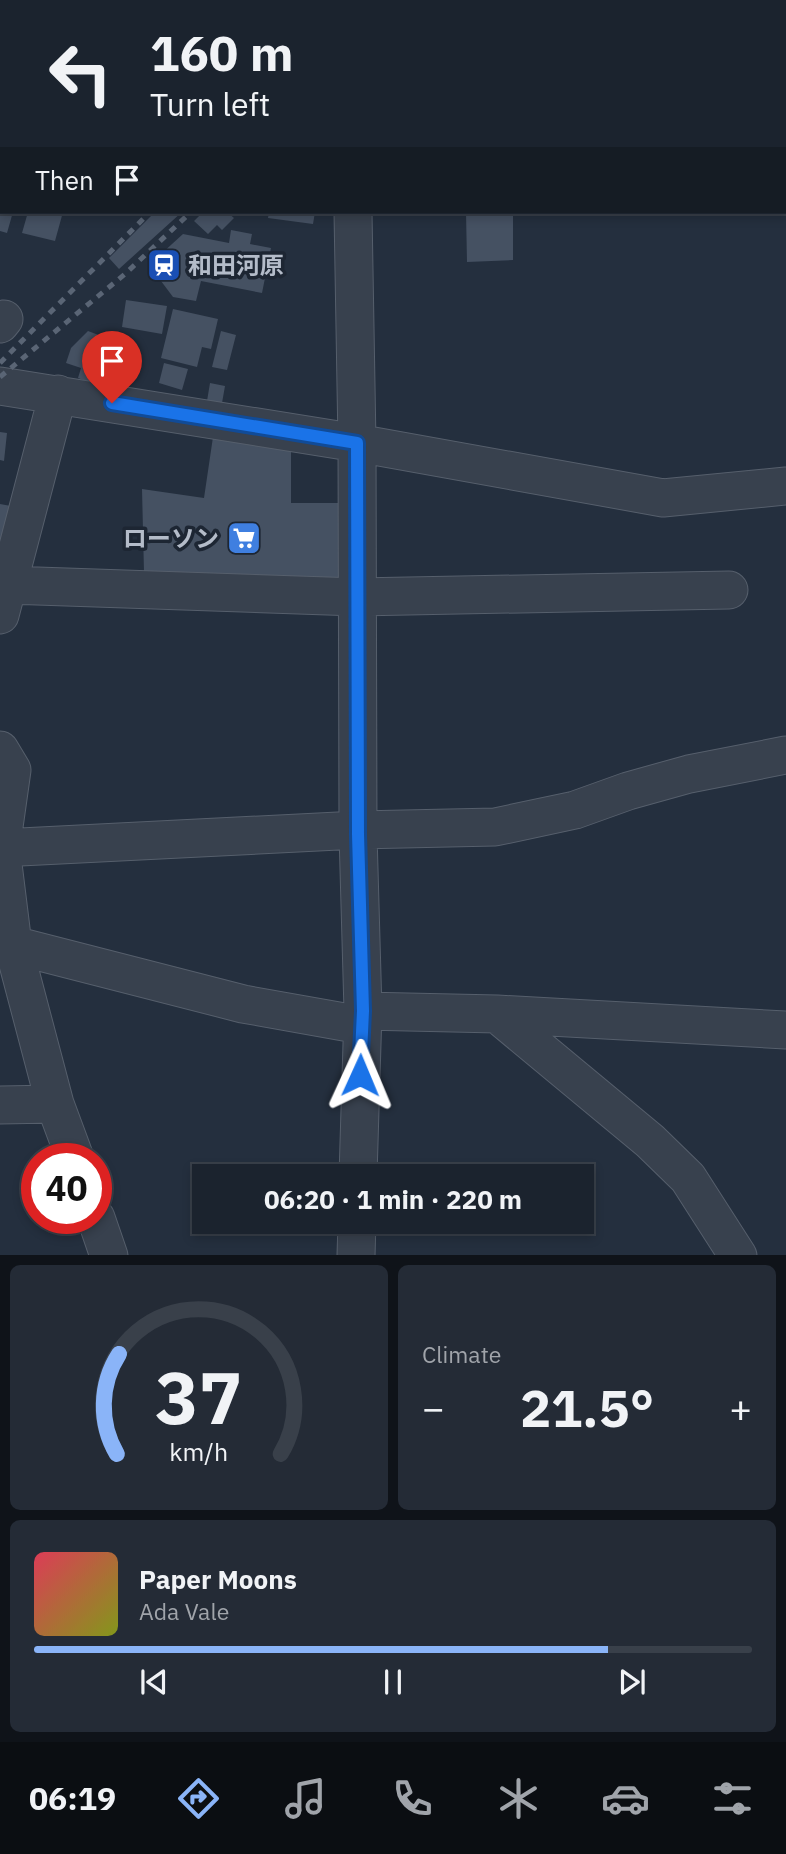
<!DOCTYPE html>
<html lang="en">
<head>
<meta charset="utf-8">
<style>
	:root { --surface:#1b232e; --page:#242b36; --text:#f1f3f6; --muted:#a0a4aa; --line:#39404a; --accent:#8ab4f8 }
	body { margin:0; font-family:"IBM Plex Sans","Noto Sans JP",sans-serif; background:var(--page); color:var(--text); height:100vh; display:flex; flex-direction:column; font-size:26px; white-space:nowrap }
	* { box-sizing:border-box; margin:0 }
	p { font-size:23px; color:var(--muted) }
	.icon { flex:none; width:38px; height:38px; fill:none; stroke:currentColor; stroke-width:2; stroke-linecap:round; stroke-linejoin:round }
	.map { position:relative; height:1255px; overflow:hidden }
	.sheet { display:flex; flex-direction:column; gap:10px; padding:10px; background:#0f1319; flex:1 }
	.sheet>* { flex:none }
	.guide { position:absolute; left:0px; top:0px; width:788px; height:214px; box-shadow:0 4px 10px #0003,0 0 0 2px var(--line); background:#1b232e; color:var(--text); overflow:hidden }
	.speed { position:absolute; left:21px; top:1143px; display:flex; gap:14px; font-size:35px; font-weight:700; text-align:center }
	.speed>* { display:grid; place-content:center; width:91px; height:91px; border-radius:50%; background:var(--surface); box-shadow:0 4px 10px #0003,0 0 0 2px var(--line); line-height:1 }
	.speed .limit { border:10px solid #d22; background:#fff; color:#111 }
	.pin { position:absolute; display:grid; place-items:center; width:60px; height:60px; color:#fff; margin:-72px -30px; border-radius:50% 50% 50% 0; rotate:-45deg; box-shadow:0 0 7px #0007 }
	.pin .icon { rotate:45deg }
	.me { position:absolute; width:77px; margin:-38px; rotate:1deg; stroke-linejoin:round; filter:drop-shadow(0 0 5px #0008) }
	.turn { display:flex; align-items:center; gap:24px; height:147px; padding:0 35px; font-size:32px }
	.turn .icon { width:91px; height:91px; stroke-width:2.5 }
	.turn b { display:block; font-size:49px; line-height:60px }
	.then { display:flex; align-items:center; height:66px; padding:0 35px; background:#0003; gap:14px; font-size:26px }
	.big { font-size:52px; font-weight:700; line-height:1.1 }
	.sheet .widget { flex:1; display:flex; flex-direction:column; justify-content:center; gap:10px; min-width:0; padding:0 24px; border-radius:10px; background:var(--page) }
	.sheet .dial { align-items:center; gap:0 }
	.dial svg { height:182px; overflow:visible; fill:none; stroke:var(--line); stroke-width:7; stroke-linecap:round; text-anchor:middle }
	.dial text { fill:var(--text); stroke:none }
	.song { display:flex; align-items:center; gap:21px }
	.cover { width:84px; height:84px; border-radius:10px; background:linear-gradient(135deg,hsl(350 70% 55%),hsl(70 70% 35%)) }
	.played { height:7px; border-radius:4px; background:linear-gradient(90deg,var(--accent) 80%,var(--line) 80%) }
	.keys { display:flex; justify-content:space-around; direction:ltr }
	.heat { display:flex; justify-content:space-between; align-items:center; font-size:38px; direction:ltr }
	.sheet .tiles { flex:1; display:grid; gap:10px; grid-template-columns:1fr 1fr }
	.widget:last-child { grid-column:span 2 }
	.trip { position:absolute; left:192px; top:1164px; width:402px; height:70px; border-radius:0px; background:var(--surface); box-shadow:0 4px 10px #0003,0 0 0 2px var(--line); font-weight:700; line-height:70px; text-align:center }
	.tabs { display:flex; height:112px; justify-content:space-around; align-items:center; background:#0b0e12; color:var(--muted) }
	.tabs .icon { width:49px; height:49px }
	.tabs .selected { color:var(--accent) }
	.tabs b { font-size:32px; color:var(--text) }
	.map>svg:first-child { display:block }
	.building { fill:#455162 }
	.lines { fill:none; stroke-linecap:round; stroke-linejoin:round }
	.minor-casing { stroke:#565f6c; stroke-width:39 }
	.minor { stroke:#38414e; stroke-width:37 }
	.rail { stroke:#5a6575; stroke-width:5; stroke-dasharray:7 7; stroke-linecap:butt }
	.route-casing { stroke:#114b97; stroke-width:18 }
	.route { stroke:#1a73e8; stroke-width:12 }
	.labels { text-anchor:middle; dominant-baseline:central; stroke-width:7; stroke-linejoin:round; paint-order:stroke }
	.poi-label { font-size:24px; font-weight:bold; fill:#b4bcc9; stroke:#1d2633; text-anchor:start }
</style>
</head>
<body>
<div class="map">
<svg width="786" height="1256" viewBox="0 0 786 1256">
	<rect width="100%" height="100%" fill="#242f3e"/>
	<path class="building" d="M0,212H13L7,233L0,231Z
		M28,212H63L55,241L22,233Z
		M155,212H182L119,269L109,258Z
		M203,212H227L234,218L222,230L217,225L208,234L194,221Z
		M269,212H315L313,224L268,218Z
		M466,212H513V260L467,262Z
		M231,230L252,234L250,244L271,248L262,293L201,281L196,301L173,297L149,265L183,234L229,243Z
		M126,300L167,306L162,334L122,327Z
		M173,309L218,319L211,349L202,347L197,367L161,358Z
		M88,331L125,345L118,363L112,361L102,387L78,378L81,368L66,363L71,348Z
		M221,331L236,335L227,370L212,367Z
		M164,363L188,369L182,390L159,383Z
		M210,383L225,386L222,403L207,401Z
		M0,432L7,433L4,461L0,460Z
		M213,437L291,450V503H344L345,575L335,582L144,572L142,489L204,498Z
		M0,504L11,506L0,557Z"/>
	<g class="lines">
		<g class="minor-casing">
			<path id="minor" d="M351,0V2
				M409,2L411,0
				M0,99H2
				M353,212L357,443L358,834L363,1011L358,1176
				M0,324L4,319
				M0,386L357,443L663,498L786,486
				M8,585L357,597L729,590
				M0,615L58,394
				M0,750L12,770L1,848L13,945L55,1104L75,1158
				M0,848L358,830L495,827L575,810L628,791L689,774L786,755
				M13,945L243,1004L361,1025
				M363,1011L497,1014L786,1030
				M497,1014L650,1141L688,1178L738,1256
				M0,1105L55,1104
				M96,1218L109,1256
				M356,1256L357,1222"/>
		</g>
		<use href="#minor" class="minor"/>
		<path class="rail" d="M362,2L364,0
			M386,2L387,0
			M0,363L150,212
			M0,377L125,274L191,212"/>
	</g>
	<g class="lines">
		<g class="route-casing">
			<path id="route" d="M112,403L357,443L358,834L363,1011L360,1075"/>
		</g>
		<use href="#route" class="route"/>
	</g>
	<defs>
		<g id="station-square" transform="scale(1.75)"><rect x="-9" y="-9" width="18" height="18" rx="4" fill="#1a4fb4" stroke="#1d2633"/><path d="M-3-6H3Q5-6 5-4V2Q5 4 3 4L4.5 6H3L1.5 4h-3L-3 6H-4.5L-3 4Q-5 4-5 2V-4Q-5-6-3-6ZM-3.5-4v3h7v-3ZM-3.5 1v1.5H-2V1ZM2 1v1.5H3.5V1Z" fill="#fff"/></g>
		<g id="supermarket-square" transform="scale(1.75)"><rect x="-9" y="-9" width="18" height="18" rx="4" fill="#3f7fe0" stroke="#1d2633"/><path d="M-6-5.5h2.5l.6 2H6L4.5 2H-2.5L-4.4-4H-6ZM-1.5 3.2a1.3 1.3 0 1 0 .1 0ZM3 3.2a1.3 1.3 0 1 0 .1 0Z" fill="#fff"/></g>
	</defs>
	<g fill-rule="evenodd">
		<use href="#station-square" x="164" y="265"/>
		<use href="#supermarket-square" x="244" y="538"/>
	</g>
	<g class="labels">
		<g class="poi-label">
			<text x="188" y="265">和田河原</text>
			<text x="219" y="538" text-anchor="end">ローソン</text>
		</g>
	</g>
</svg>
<div class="speed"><div class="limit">40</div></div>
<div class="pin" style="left:112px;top:403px;background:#d93025"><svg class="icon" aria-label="arrive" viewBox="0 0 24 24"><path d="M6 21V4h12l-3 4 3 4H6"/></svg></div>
<svg class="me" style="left:360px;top:1075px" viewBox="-20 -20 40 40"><path d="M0-17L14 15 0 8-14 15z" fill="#1a73e8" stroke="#fff" stroke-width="4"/></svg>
<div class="trip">06:20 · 1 min · 220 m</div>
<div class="guide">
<div class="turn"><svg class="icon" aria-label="left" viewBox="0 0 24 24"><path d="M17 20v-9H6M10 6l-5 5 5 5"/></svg><div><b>160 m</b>Turn left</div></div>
<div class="then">Then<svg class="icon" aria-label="arrive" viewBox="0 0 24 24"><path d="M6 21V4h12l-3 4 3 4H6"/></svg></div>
</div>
</div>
<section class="sheet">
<div class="tiles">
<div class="widget dial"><svg viewBox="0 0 100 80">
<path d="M14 69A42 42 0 1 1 86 69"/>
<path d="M14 69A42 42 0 0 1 15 25" stroke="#8ab4f8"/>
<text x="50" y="56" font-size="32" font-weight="700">37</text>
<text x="50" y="72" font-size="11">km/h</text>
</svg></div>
<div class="widget"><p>Climate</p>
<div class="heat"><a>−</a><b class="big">21.5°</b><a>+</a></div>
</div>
<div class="widget">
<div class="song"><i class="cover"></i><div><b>Paper Moons</b><p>Ada Vale</p></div></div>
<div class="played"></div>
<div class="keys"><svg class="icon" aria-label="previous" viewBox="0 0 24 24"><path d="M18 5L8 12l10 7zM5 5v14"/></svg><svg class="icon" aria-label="pause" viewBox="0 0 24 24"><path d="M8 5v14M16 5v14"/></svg><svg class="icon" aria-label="next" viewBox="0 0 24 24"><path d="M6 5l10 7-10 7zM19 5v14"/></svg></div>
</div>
</div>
</section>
<nav class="tabs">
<b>06:19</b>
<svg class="icon selected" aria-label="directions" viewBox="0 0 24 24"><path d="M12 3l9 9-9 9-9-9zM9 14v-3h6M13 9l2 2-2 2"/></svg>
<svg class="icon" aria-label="music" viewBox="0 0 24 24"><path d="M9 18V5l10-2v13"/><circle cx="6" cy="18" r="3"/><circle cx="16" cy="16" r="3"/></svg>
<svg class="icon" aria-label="phone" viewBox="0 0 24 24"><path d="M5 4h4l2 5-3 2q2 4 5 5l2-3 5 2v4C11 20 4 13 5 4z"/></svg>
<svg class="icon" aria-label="climate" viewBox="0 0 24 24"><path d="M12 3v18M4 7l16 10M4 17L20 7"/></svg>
<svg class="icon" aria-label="car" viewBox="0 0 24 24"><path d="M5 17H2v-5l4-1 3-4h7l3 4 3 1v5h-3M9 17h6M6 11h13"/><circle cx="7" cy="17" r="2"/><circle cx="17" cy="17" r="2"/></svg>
<svg class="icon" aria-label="filters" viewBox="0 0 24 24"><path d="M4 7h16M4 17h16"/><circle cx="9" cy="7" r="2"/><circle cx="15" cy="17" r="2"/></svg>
</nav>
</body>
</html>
